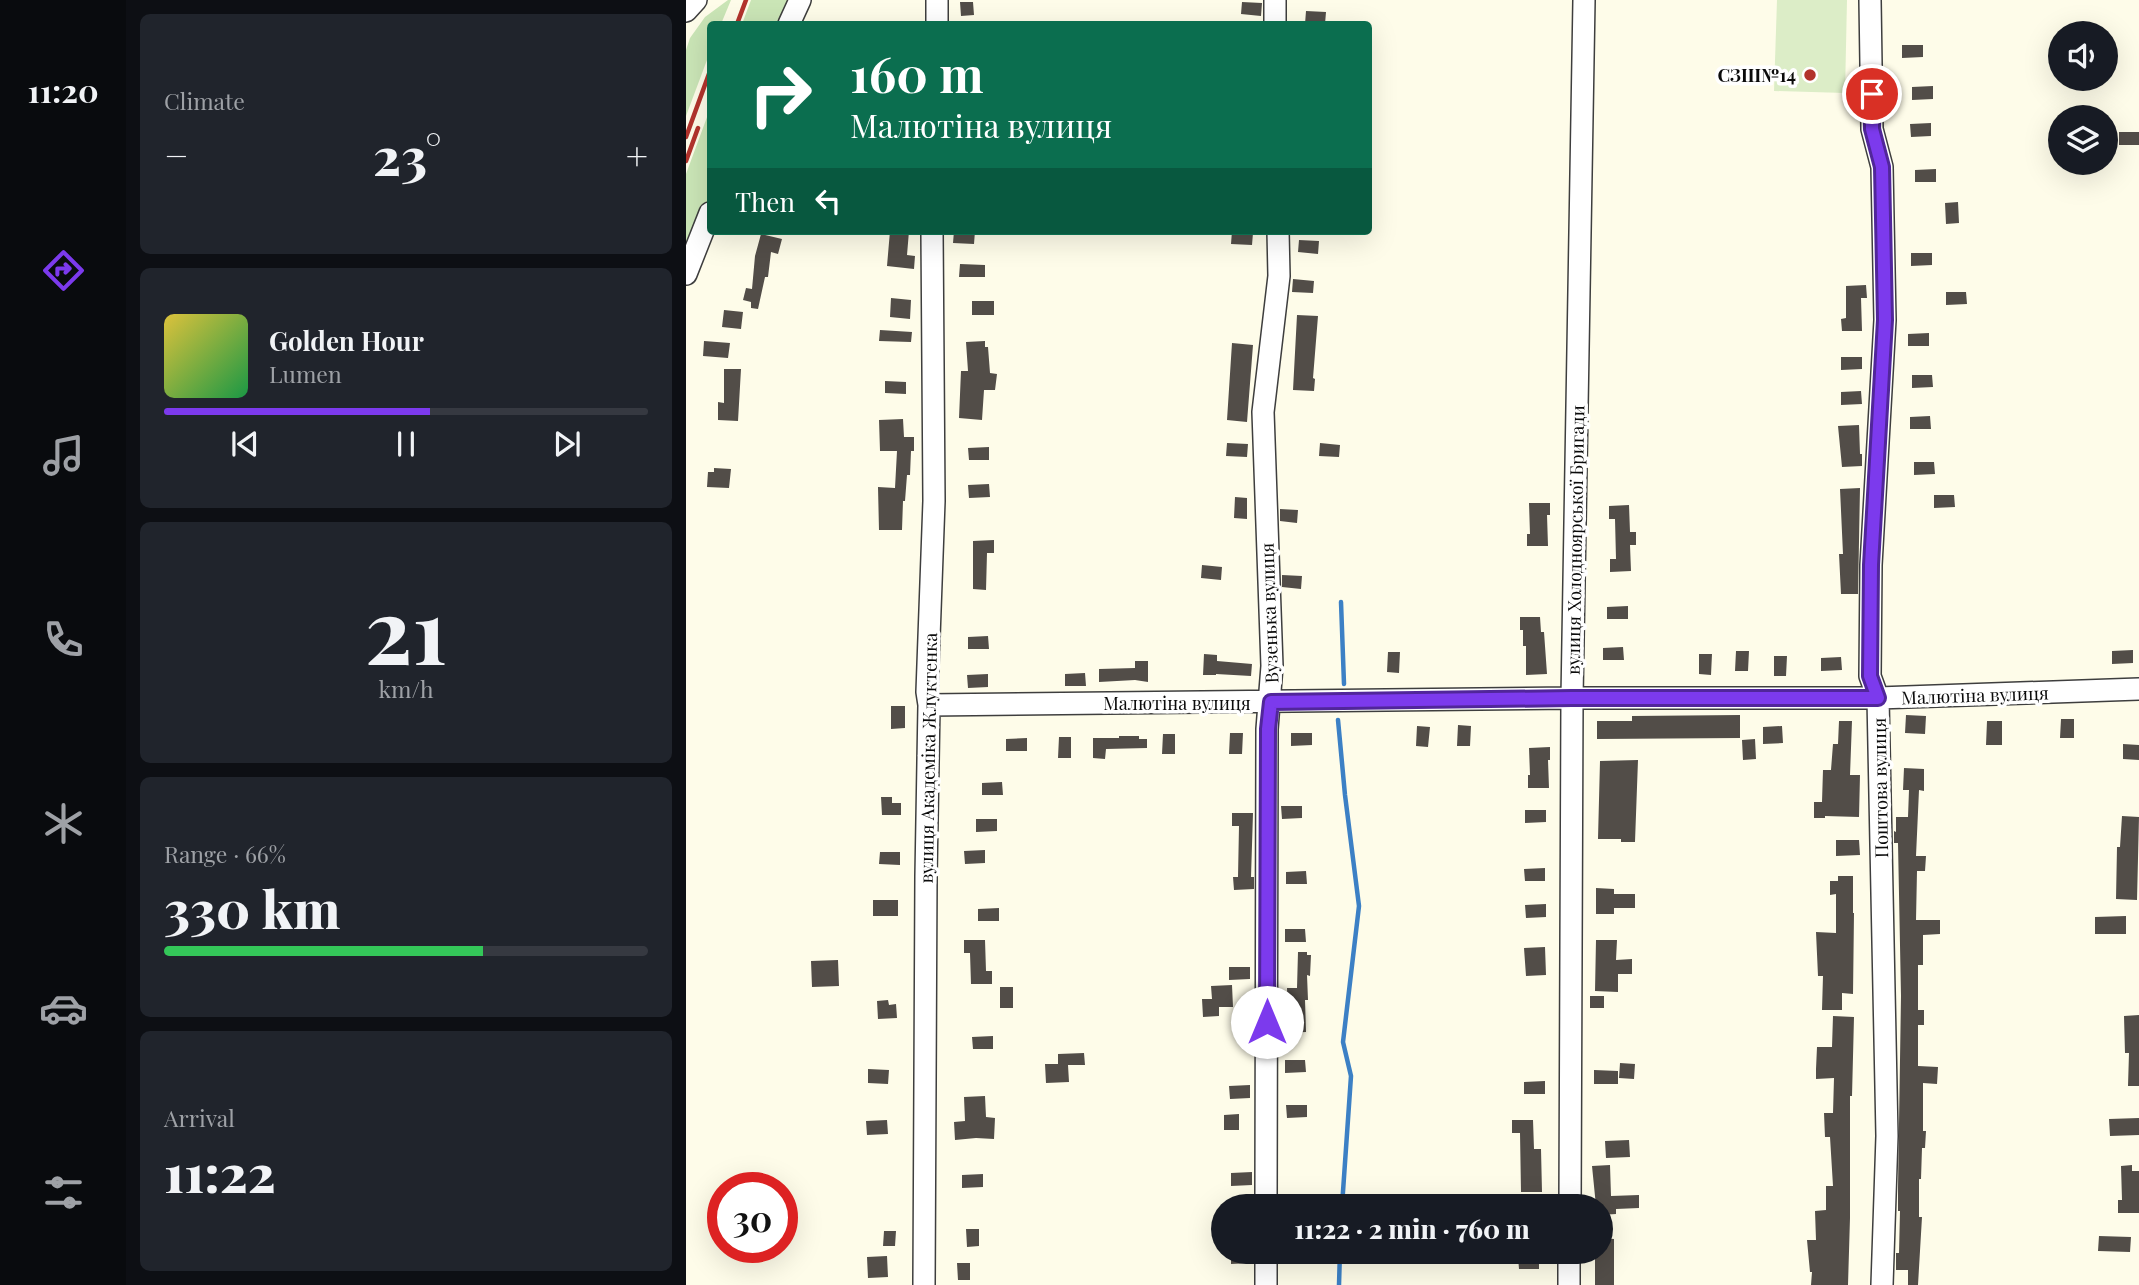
<!DOCTYPE html>
<html lang="en">
<head>
<meta charset="utf-8">
<style>
	:root { --surface:#171b24; --page:#20242c; --text:#f1f3f6; --muted:#9ea1a6; --line:#363941; --accent:#7c3aed }
	body { margin:0; font-family:"Playfair Display",serif; background:var(--page); color:var(--text); height:100vh; display:flex; flex-direction:column; font-size:26px; white-space:nowrap }
	* { box-sizing:border-box; margin:0 }
	p { font-size:23px; color:var(--muted) }
	.icon { flex:none; width:38px; height:38px; fill:none; stroke:currentColor; stroke-width:2; stroke-linecap:round; stroke-linejoin:round }
	.map { position:relative; flex:1; overflow:hidden }
	.sheet { display:flex; flex-direction:column; gap:14px; padding:14px; background:#0d0f14; width:560px }
	.sheet>* { flex:none }
	.hud { position:absolute; left:21px; top:21px; width:665px; height:214px; border-radius:7px; box-shadow:0 7px 28px #0002; background:#0b6e4f; color:#fff; overflow:hidden }
	.buttons { position:absolute; left:1362px; top:21px; display:grid; gap:14px }
	.buttons a { display:grid; place-items:center; width:70px; height:70px; border-radius:50%; background:var(--surface); box-shadow:0 7px 28px #0002; font-size:35px }
	.speed { position:absolute; left:21px; top:1172px; display:flex; gap:14px; font-size:35px; font-weight:700; text-align:center }
	.speed>* { display:grid; place-content:center; width:91px; height:91px; border-radius:50%; background:var(--surface); box-shadow:0 7px 28px #0002; line-height:1 }
	.speed .limit { border:10px solid #d22; background:#fff; color:#111 }
	.pin { position:absolute; display:grid; place-items:center; width:60px; height:60px; color:#fff; margin:-30px; border:4px solid #fff; border-radius:50%; box-shadow:0 2px 7px #0007 }
	.me { position:absolute; width:77px; margin:-38px; rotate:0deg; stroke-linejoin:round; filter:drop-shadow(0 0 5px #0008) }
	.turn { display:flex; align-items:center; gap:24px; height:147px; padding:0 28px; font-size:32px }
	.turn .icon { width:91px; height:91px; stroke-width:2.5 }
	.turn b { display:block; font-size:49px; line-height:60px }
	.then { display:flex; align-items:center; height:66px; padding:0 28px; background:#0003; gap:14px; font-size:26px }
	.big { font-size:52px; font-weight:800; line-height:1.1 }
	.sheet .card { flex:1; display:flex; flex-direction:column; justify-content:center; gap:10px; min-width:0; padding:0 24px; border-radius:10px; background:var(--page) }
	.sheet .dial { align-items:center; gap:0 }
	.dial b { font-size:91px; line-height:1 }
	.song { display:flex; align-items:center; gap:21px }
	.cover { width:84px; height:84px; border-radius:10px; background:linear-gradient(135deg,hsl(50 70% 55%),hsl(140 70% 35%)) }
	.played { height:7px; border-radius:4px; background:linear-gradient(90deg,var(--accent) 55%,var(--line) 55%) }
	.keys { display:flex; justify-content:space-around; direction:ltr }
	.heat { display:flex; justify-content:space-between; align-items:center; font-size:38px; direction:ltr }
	.charge { height:10px; border-radius:5px; background:linear-gradient(90deg,#34c759 66%,var(--line) 0) }
	.trip { position:absolute; left:525px; top:1194px; width:402px; height:70px; border-radius:35px; background:var(--surface); box-shadow:0 7px 28px #0002; font-weight:800; line-height:70px; text-align:center }
	main { display:flex; flex:1; min-height:0 }
	.tabs { display:flex; flex-direction:column; width:126px; justify-content:space-around; align-items:center; background:#090b0e; color:var(--muted) }
	.tabs .icon { width:49px; height:49px }
	.tabs .active { color:var(--accent) }
	.tabs b { font-size:32px; color:var(--text) }
	.map>svg:first-child { display:block }
	.green { fill:#cae5b6 }
	.pitch { fill:#dcedc7 }
	.lines { fill:none; stroke-linecap:round; stroke-linejoin:round }
	.stream { stroke:#3c80c5; stroke-width:4.5 }
	.building { fill:#524d48 }
	.minor-casing { stroke:#3e3e3e; stroke-width:24 }
	.minor { stroke:#fff; stroke-width:21 }
	.rail { stroke:#b2332c; stroke-width:4.5 }
	.route-casing { stroke:#51269a; stroke-width:18 }
	.route { stroke:#7c3aed; stroke-width:12 }
	.poi-dot { fill:#b2332c; stroke:#fff; stroke-width:2.5 }
	.labels { text-anchor:middle; dominant-baseline:central; stroke-width:7; stroke-linejoin:round; paint-order:stroke }
	.poi-label { font-size:18px; font-weight:bold; fill:#0b0b0b; stroke:#fff; text-anchor:end }
	.street-label { font-size:18px; fill:#0b0b0b; stroke:#fff }
</style>
</head>
<body>
<main>
<nav class="tabs">
<b>11:20</b>
<svg class="icon active" aria-label="directions" viewBox="0 0 24 24"><path d="M12 3l9 9-9 9-9-9zM9 14v-3h6M13 9l2 2-2 2"/></svg>
<svg class="icon" aria-label="music" viewBox="0 0 24 24"><path d="M9 18V5l10-2v13"/><circle cx="6" cy="18" r="3"/><circle cx="16" cy="16" r="3"/></svg>
<svg class="icon" aria-label="phone" viewBox="0 0 24 24"><path d="M5 4h4l2 5-3 2q2 4 5 5l2-3 5 2v4C11 20 4 13 5 4z"/></svg>
<svg class="icon" aria-label="climate" viewBox="0 0 24 24"><path d="M12 3v18M4 7l16 10M4 17L20 7"/></svg>
<svg class="icon" aria-label="car" viewBox="0 0 24 24"><path d="M5 17H2v-5l4-1 3-4h7l3 4 3 1v5h-3M9 17h6M6 11h13"/><circle cx="7" cy="17" r="2"/><circle cx="17" cy="17" r="2"/></svg>
<svg class="icon" aria-label="filters" viewBox="0 0 24 24"><path d="M4 7h16M4 17h16"/><circle cx="9" cy="7" r="2"/><circle cx="15" cy="17" r="2"/></svg>
</nav>
<section class="sheet">
<div class="card"><p>Climate</p>
<div class="heat"><a>−</a><b class="big">23°</b><a>+</a></div>
</div>
<div class="card">
<div class="song"><i class="cover"></i><div><b>Golden Hour</b><p>Lumen</p></div></div>
<div class="played"></div>
<div class="keys"><svg class="icon" aria-label="previous" viewBox="0 0 24 24"><path d="M18 5L8 12l10 7zM5 5v14"/></svg><svg class="icon" aria-label="pause" viewBox="0 0 24 24"><path d="M8 5v14M16 5v14"/></svg><svg class="icon" aria-label="next" viewBox="0 0 24 24"><path d="M6 5l10 7-10 7zM19 5v14"/></svg></div>
</div>
<div class="card dial"><b>21</b><p>km/h</p></div>
<div class="card"><p>Range · 66%</p><b class="big">330 km</b><div class="charge"></div></div>
<div class="card"><p>Arrival</p><b class="big">11:22</b></div>
</section>
<div class="map">
<svg width="1453" height="1285" viewBox="0 0 1453 1285">
	<rect width="100%" height="100%" fill="#fefce9"/>
	<path class="green" d="M42,0H45L35,24H24V52L0,116V50L4,38L19,17Z
		M65,0H110L100,24H56Z
		M24,109V208L0,268V174Z"/>
	<path class="pitch" d="M1091,0H1161L1159,93L1088,91Z"/>
	<g class="lines">
		<path class="stream" d="M655,602L658,684
			M652,720L659,795L673,906L657,1042L665,1076L656,1206
			M653,1285L654,1251"/>
	</g>
	<path class="building" d="M274,2H287L288,15L275,16Z
		M556,2L576,3L575,16L555,14Z
		M620,11L640,12L639,24H619Z
		M1216,45H1237V57L1216,58Z
		M1247,86V99L1226,100V87Z
		M1245,123V136L1225,137L1224,124Z
		M1433,132H1453V145H1433Z
		M1250,169V182H1229V170Z
		M1272,202L1273,223L1260,224L1259,203Z
		M204,231H223L221,255L229,256L228,269L201,266Z
		M268,231H289L288,244L267,243Z
		M546,231L567,233L566,245L545,244Z
		M75,234L96,239L92,254L85,252L82,277H79L72,309L65,308V302L57,300L60,288L66,289L69,256Z
		M613,240L633,241L632,254L612,252Z
		M1225,253H1246V265L1225,266Z
		M274,264L299,265V277H273Z
		M607,279L628,281L627,293L606,292Z
		M1180,285L1181,298H1175L1176,331H1156L1155,319L1160,318V286Z
		M1260,292H1280L1281,304L1260,305Z
		M205,298L225,300L224,319L204,317Z
		M286,301H308V315H286Z
		M38,310L57,312L55,329L36,327Z
		M611,315L632,316L627,378L629,379L628,391L607,390Z
		M194,330L226,332L225,342L193,341Z
		M1243,333V346H1222V334Z
		M18,341L44,343L42,358L17,356Z
		M299,341V347H302L304,373L311,374L309,390H298L296,420L273,418L275,371H282L280,342Z
		M546,343L567,345L561,422L541,420Z
		M1155,357H1176V369L1155,370Z
		M38,369H55L52,421L32,420V402L38,403Z
		M1226,375H1246L1247,387L1226,388Z
		M199,381L220,382V394L199,393Z
		M1175,391L1176,404L1155,405V392Z
		M1244,416L1245,429H1224V417Z
		M217,419L218,437H228V451H225L224,475H221L219,501H217L216,530H193L192,487L209,488L211,451H194L193,420Z
		M1173,425L1174,454H1176V466L1156,467L1152,426Z
		M541,443L562,444L561,457L540,456Z
		M634,443L654,445L653,457L633,456Z
		M303,447V460H283L282,448Z
		M1228,462H1248L1249,474L1228,475Z
		M28,468L45,469L43,488L21,487L22,472H28Z
		M303,484L304,497L283,498L282,485Z
		M1174,488L1172,594H1155L1153,554H1157L1154,489Z
		M1248,495H1268L1269,507L1248,508Z
		M549,497L561,498V519L548,518Z
		M843,503H864V515H861L862,546H841V534H844Z
		M943,505L944,532H950V545H944L945,571L924,572V559H930L929,519H923V506Z
		M594,509L612,510L611,523L594,521Z
		M308,540V553H301L300,590L287,589V541Z
		M516,565L536,567L535,580L515,578Z
		M596,575L616,576L615,589L596,587Z
		M942,606V619H921V607Z
		M834,617H854L855,632H858L861,674L840,675V646H837V630H834Z
		M302,636L303,649H282V637Z
		M937,647L938,660H917V648Z
		M1447,650V663L1426,664V651Z
		M1050,651H1063L1062,671H1049Z
		M702,652H714L713,673L701,672Z
		M518,654L531,655V661L566,664L565,676L530,674V675H517Z
		M1013,654H1026L1025,675L1013,674Z
		M1088,656H1101L1100,676H1088Z
		M1155,657L1156,670L1135,671V658Z
		M449,661H462V682L449,680L413,682V669L449,668Z
		M399,673L400,686H379V674Z
		M302,674V687L282,688L281,675Z
		M205,706H219V728L205,729Z
		M1054,715V738L911,739V721H946V716Z
		M1220,715L1240,716L1239,734L1219,733Z
		M1375,719H1388V738H1374Z
		M1153,721H1166L1164,775H1174L1173,817L1139,816V818H1128V802H1136L1137,770H1145L1147,744H1152Z
		M1301,721H1316V745H1300Z
		M772,725L785,726L784,746H771Z
		M731,726L744,727L742,747L730,746Z
		M1096,726L1097,743L1077,744V727Z
		M544,733H557L556,754H543Z
		M605,733H626V745L605,746Z
		M477,734H489V754H476Z
		M433,736H453V739H461V748L420,749L419,759L407,758V738H433Z
		M373,737H385V758H372Z
		M341,738V751H320V739Z
		M1069,739L1070,759L1057,760L1056,740Z
		M1437,744L1453,745V760L1437,759Z
		M864,747V760H862L863,788H842V775H844L843,748Z
		M952,760L949,842H935V839H912L914,761Z
		M1218,768L1238,769V791L1233,790L1230,856H1240L1239,871H1231L1230,920H1254V934L1237,935V965H1232V1010H1238V1025H1232V1066L1252,1067L1251,1084L1237,1083V1131H1240L1239,1148H1236L1235,1179H1233V1217H1236L1232,1285H1222V1270H1210V1253H1213L1214,1211H1212V1188L1215,996L1212,843H1208V831L1210,832V817H1222L1223,790H1217Z
		M316,782L317,795H296V783Z
		M195,797H206V803H215V815H196Z
		M595,806H616V818L596,819Z
		M839,810H860V822L839,823Z
		M546,813H567L565,877H568V889L548,890L547,877H552L553,826H546Z
		M1436,816L1453,817L1451,900L1430,899L1431,847H1434Z
		M290,819H311V831L290,832Z
		M1150,840H1173L1174,855L1150,856Z
		M299,850V863L279,864L278,851Z
		M194,852H214V865L193,864Z
		M859,868V881H839L838,869Z
		M620,871L621,884H600V872Z
		M1152,876H1167V913H1168L1167,994L1156,993V1010H1136L1137,976H1132L1130,932L1150,933V894L1144,895V881H1152Z
		M910,888L928,889V894H949V908H928V914H910Z
		M187,900H212V916H187Z
		M860,904V917L840,918L839,905Z
		M313,908V921H292V909Z
		M1440,916V934H1409V917Z
		M599,929H619L620,942H599Z
		M278,940H299L300,971H306V984H285L284,953H278Z
		M910,940H931L930,960L946,959V974H932V992L909,991Z
		M859,947L860,975L840,976L838,948Z
		M612,952H621V955H625L624,976L621,975L622,1000H619L620,1032L599,1033V1020H602L601,988H611Z
		M152,960L153,986L126,987L125,961Z
		M543,967H564V979L543,980Z
		M546,985L547,1007H533V1016L517,1017L516,999H526L525,986Z
		M314,987H327V1008H314Z
		M904,996H918V1008H904Z
		M202,1000L203,1005L210,1004L211,1018L192,1019L191,1001Z
		M1453,1015V1086H1442L1443,1053H1439L1438,1016Z
		M1147,1016L1168,1017L1166,1096H1164V1218L1162,1285H1125L1126,1272H1124L1121,1240H1130L1129,1211L1140,1210V1186H1147L1144,1137H1139L1138,1113H1147L1148,1078L1130,1079V1069L1131,1047H1146Z
		M307,1036V1049H287L286,1037Z
		M398,1053L399,1065H382L383,1082L360,1083L359,1064H372V1054Z
		M599,1060H619L620,1072L599,1073Z
		M934,1063L949,1064L948,1079L933,1078Z
		M182,1069L203,1070L202,1084L182,1083Z
		M908,1070L932,1071V1084H908Z
		M859,1081V1094H838V1082Z
		M564,1085V1098L544,1099L543,1086Z
		M299,1096L300,1117L309,1118L308,1139L290,1138L269,1140L268,1122L279,1121L278,1097Z
		M600,1105H621V1117L601,1118Z
		M553,1114V1130H538V1115Z
		M1453,1118V1135L1424,1136L1423,1119Z
		M201,1120L202,1134L181,1135L180,1121Z
		M826,1120H847L848,1149H855L856,1192H835L834,1133H826Z
		M943,1140L944,1157L920,1158L919,1141Z
		M924,1165L925,1196L953,1195V1208L930,1209V1214L915,1215V1206H910L906,1166Z
		M1446,1165V1171H1453V1213H1432V1200H1436L1435,1166Z
		M566,1172V1185L545,1186V1173Z
		M297,1174V1187L276,1188V1175Z
		M280,1229H293V1246L281,1247Z
		M198,1231H210L209,1246H197Z
		M1413,1236L1445,1237L1444,1252L1412,1251Z
		M915,1238L928,1239V1285H909V1251H915Z
		M545,1251H566V1263L545,1264Z
		M201,1256L202,1277L182,1278L181,1257Z
		M853,1256V1269H833L832,1257Z
		M271,1263H284V1280H272Z"/>
	<g class="lines">
		<g class="minor-casing">
			<path id="minor" d="M1184,0L1186,129L1196,167L1199,320L1185,565L1184,676L1192,698L1201,1136L1196,1285
				M0,11L10,0
				M103,24L114,0
				M251,24V0
				M589,24V0
				M0,274L24,213
				M243,705L886,698H1192L1453,689
				M580,1206L581,729L586,666L577,412L593,276L592,231
				M884,1206L886,698L898,0
				M238,1285L240,876L243,705L241,692L248,501L246,231
				M580,1285V1251
				M883,1285V1251"/>
		</g>
		<use href="#minor" class="minor"/>
		<path class="rail" d="M51,24L60,0
			M0,137L24,71
			M0,161L12,128"/>
	</g>
	<g class="lines">
		<g class="route-casing">
			<path id="route" d="M581,1022L582,729L585,702L886,698H1192L1184,676L1185,565L1199,320L1196,167L1186,129V94"/>
		</g>
		<use href="#route" class="route"/>
	</g>
	<circle class="poi-dot" cx="1124" cy="75" r="7"/>
	<g class="labels">
		<g class="poi-label">
			<text x="1110" y="75">СЗШ№14</text>
		</g>
		<g class="street-label">
			<text transform="translate(889 540) rotate(-89)">вулиця Холодноярської Бригади</text>
			<text transform="translate(583 613) rotate(-92)">Вузенька вулиця</text>
			<text transform="translate(1289 695) rotate(-2)">Малютіна вулиця</text>
			<text x="491" y="703">Малютіна вулиця</text>
			<text transform="translate(242 758) rotate(-89)">вулиця Академіка Жлуктенка</text>
			<text transform="translate(1194 788) rotate(-91)">Поштова вулиця</text>
		</g>
	</g>
</svg>
<div class="buttons">
<a><svg class="icon" aria-label="sound" viewBox="0 0 24 24"><path d="M4 9h4l5-4v14l-5-4H4zM17 9q2 3 0 6"/></svg></a>
<a><svg class="icon" aria-label="layers" viewBox="0 0 24 24"><path d="M12 4l9 5-9 5-9-5zM3 14l9 5 9-5"/></svg></a>
</div>
<div class="speed"><div class="limit">30</div></div>
<div class="pin" style="left:1186px;top:94px;background:#d93025"><svg class="icon" aria-label="arrive" viewBox="0 0 24 24"><path d="M6 21V4h12l-3 4 3 4H6"/></svg></div>
<svg class="me" style="left:581px;top:1022px" viewBox="-20 -20 40 40"><circle r="19" fill="#fff"/><path d="M0-13L10 11 0 6-10 11z" fill="#7c3aed"/></svg>
<div class="trip">11:22 · 2 min · 760 m</div>
<div class="hud">
<div class="turn"><svg class="icon" aria-label="right" viewBox="0 0 24 24"><path d="M7 20v-9h11M14 6l5 5-5 5"/></svg><div><b>160 m</b>Малютіна вулиця</div></div>
<div class="then">Then<svg class="icon" aria-label="left" viewBox="0 0 24 24"><path d="M17 20v-9H6M10 6l-5 5 5 5"/></svg></div>
</div>
</div>
</main>
</body>
</html>
